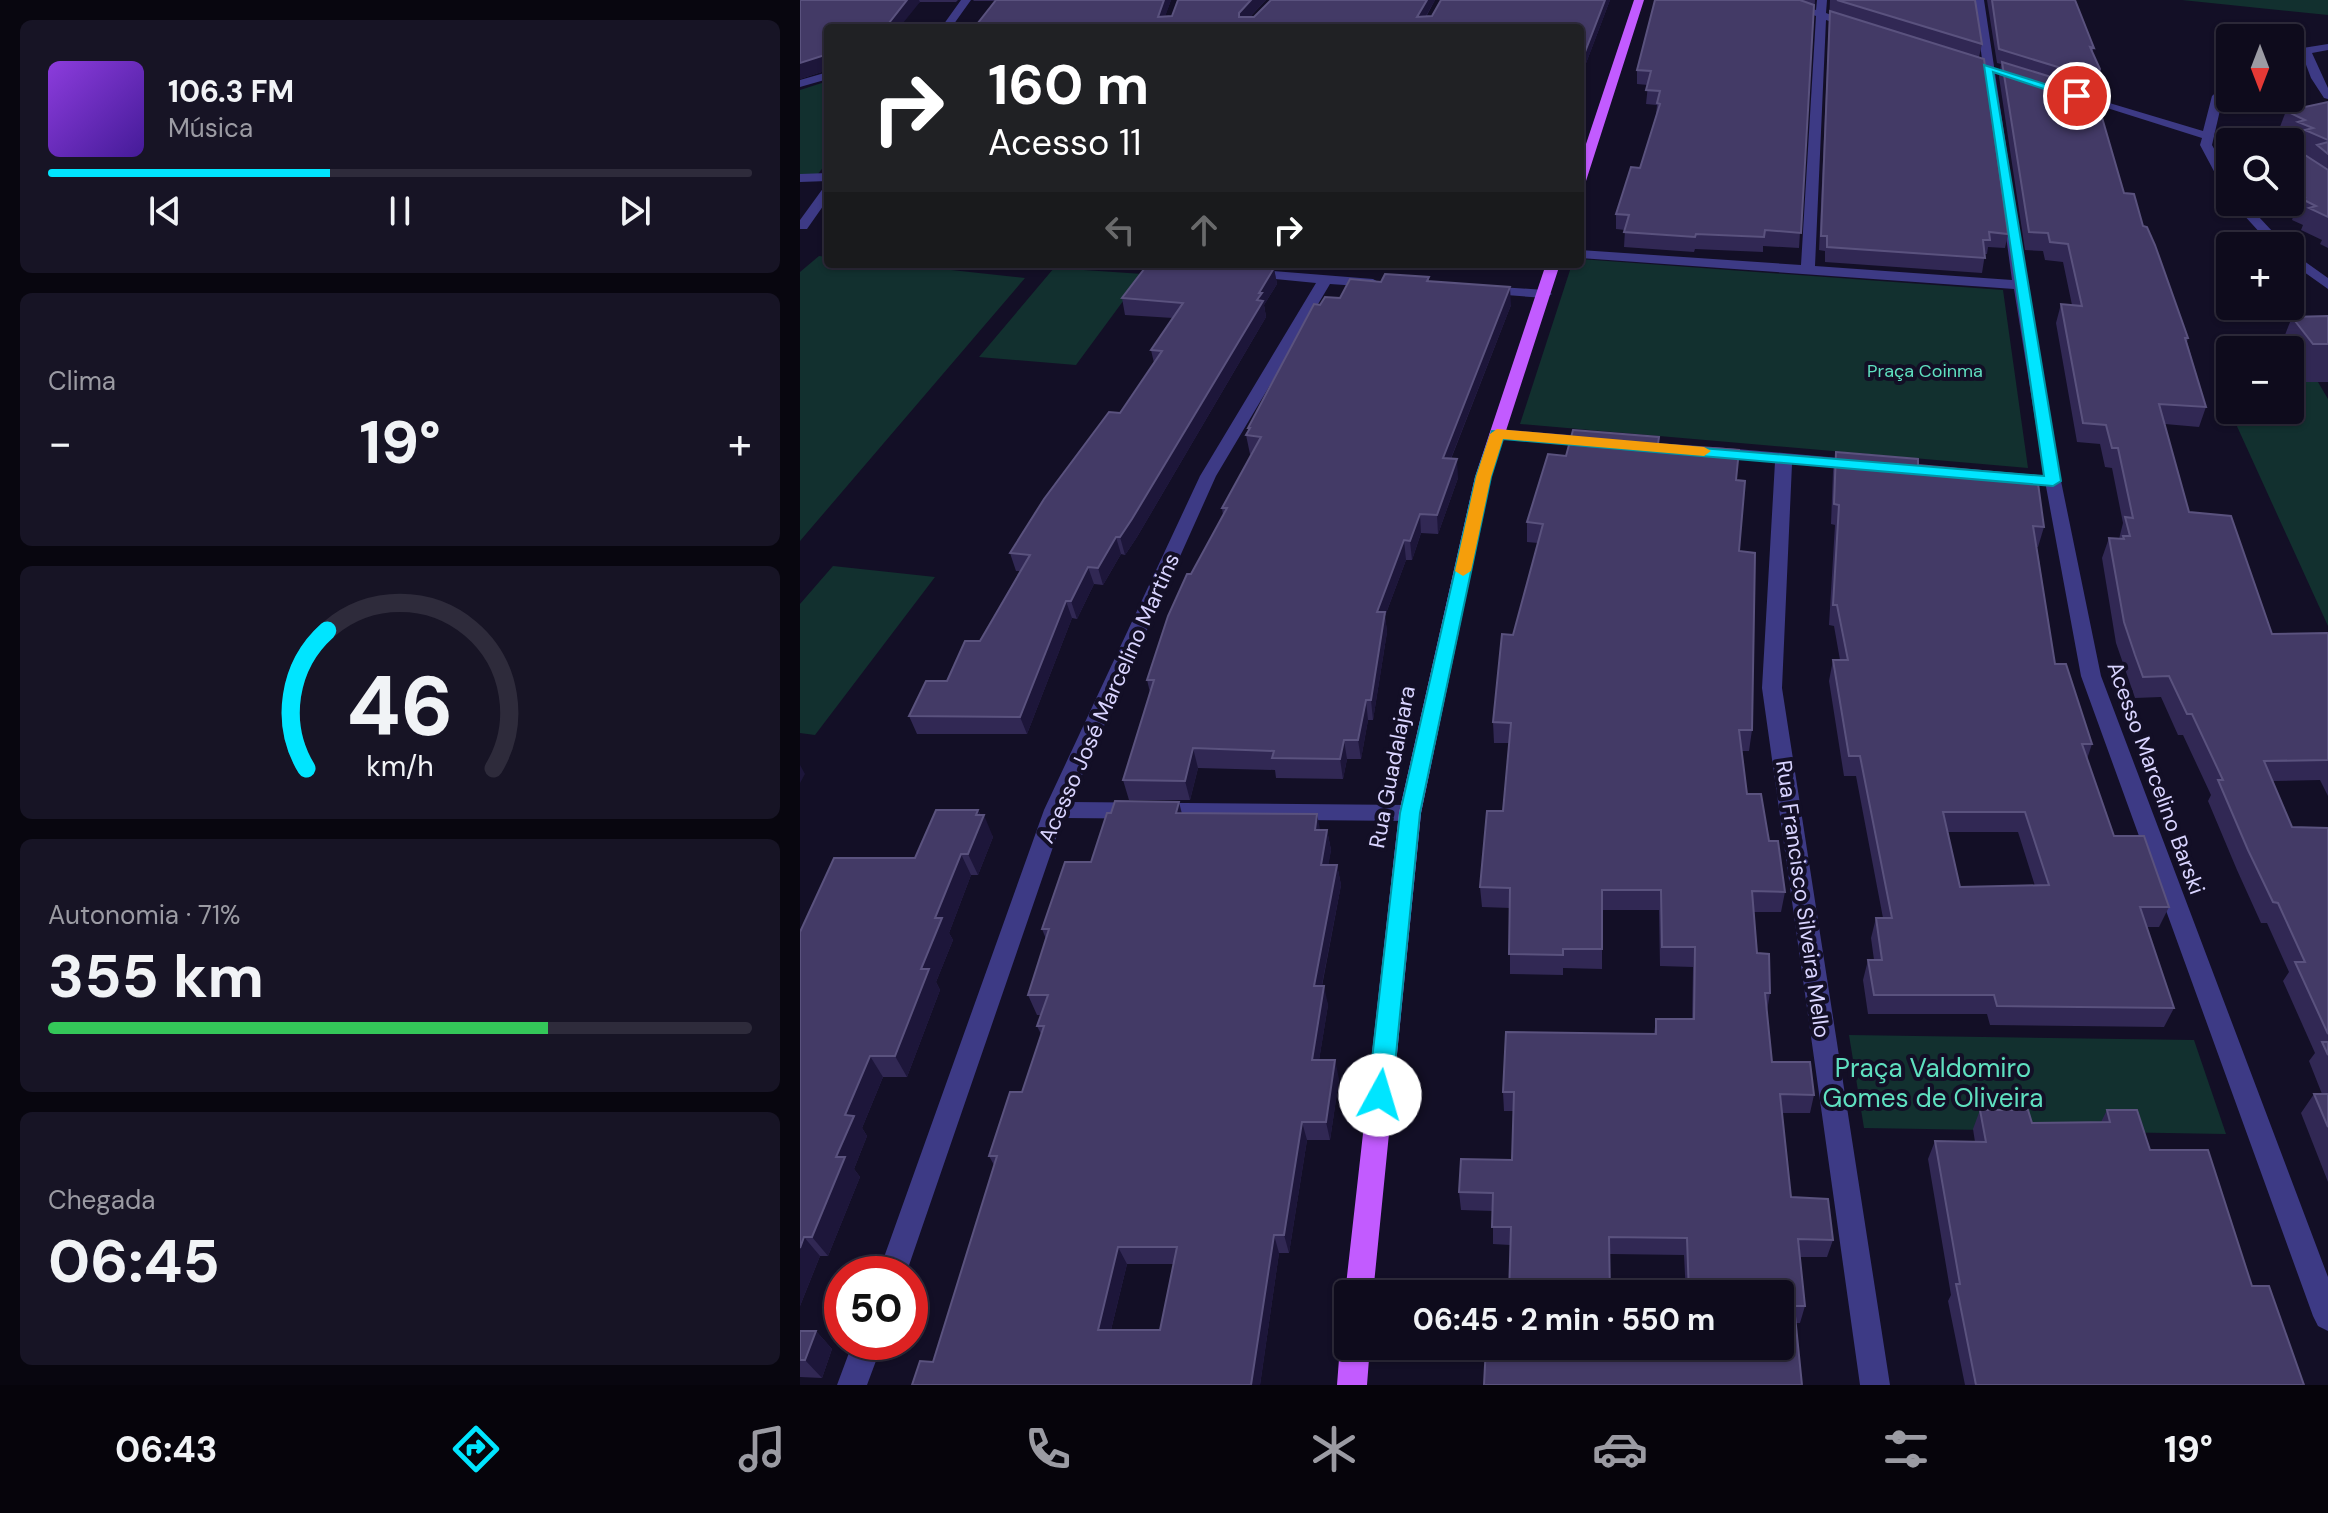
<!DOCTYPE html>
<html lang="pt">
<head>
<meta charset="utf-8">
<style>
	:root { --surface:#0e0b1c; --page:#171425; --text:#f1f3f6; --muted:#9b9ba3; --line:#2e2b3b; --accent:#00e5ff }
	body { margin:0; font-family:"DM Sans",sans-serif; background:var(--page); color:var(--text); height:100vh; display:flex; flex-direction:column; font-size:30px; white-space:nowrap }
	* { box-sizing:border-box; margin:0 }
	p { font-size:26px; color:var(--muted) }
	.icon { flex:none; width:44px; height:44px; fill:none; stroke:currentColor; stroke-width:2; stroke-linecap:round; stroke-linejoin:round }
	.map { position:relative; flex:1; overflow:hidden }
	.details { display:flex; flex-direction:column; gap:20px; padding:20px; background:#08060f; width:800px }
	.details>* { flex:none }
	.guide { position:absolute; left:24px; top:24px; width:760px; height:244px; border-radius:8px; box-shadow:0 2px 6px #0004,0 0 0 2px var(--line); background:#202124; color:#fff; overflow:hidden }
	.needle { width:52px; rotate:180deg }
	.controls { position:absolute; left:1416px; top:24px; display:grid; gap:16px }
	.controls a { display:grid; place-items:center; width:88px; height:88px; border-radius:8px; background:var(--surface); box-shadow:0 2px 6px #0004,0 0 0 2px var(--line); font-size:40px }
	.speed { position:absolute; left:24px; top:1256px; display:flex; gap:16px; font-size:40px; font-weight:700; text-align:center }
	.speed>* { display:grid; place-content:center; width:104px; height:104px; border-radius:50%; background:var(--surface); box-shadow:0 2px 6px #0004,0 0 0 2px var(--line); line-height:1 }
	.speed .limit { border:12px solid #d22; background:#fff; color:#111 }
	.pin { position:absolute; display:grid; place-items:center; width:68px; height:68px; color:#fff; margin:-34px; border:4px solid #fff; border-radius:50%; box-shadow:0 2px 8px #0007 }
	.me { position:absolute; width:88px; margin:-44px; rotate:6deg; stroke-linejoin:round; filter:drop-shadow(0 0 6px #0008) }
	.turn { display:flex; align-items:center; gap:28px; height:168px; padding:0 32px; font-size:36px }
	.turn .icon { width:104px; height:104px; stroke-width:2.5 }
	.turn b { display:block; font-size:56px; line-height:68px }
	.lanes { display:flex; align-items:center; height:76px; padding:0 32px; background:#0003; justify-content:center; gap:40px; direction:ltr }
	.lanes .off { opacity:.35 }
	.big { font-size:60px; font-weight:700; line-height:1.1 }
	.details .tile { flex:1; display:flex; flex-direction:column; justify-content:center; gap:12px; min-width:0; padding:0 28px; border-radius:12px; background:var(--page) }
	.details .dial { align-items:center; gap:0 }
	.dial svg { height:208px; overflow:visible; fill:none; stroke:var(--line); stroke-width:7; stroke-linecap:round; text-anchor:middle }
	.dial text { fill:var(--text); stroke:none }
	.song { display:flex; align-items:center; gap:24px }
	.cover { width:96px; height:96px; border-radius:12px; background:linear-gradient(135deg,hsl(270 70% 55%),hsl(260 70% 35%)) }
	.played { height:8px; border-radius:4px; background:linear-gradient(90deg,var(--accent) 40%,var(--line) 40%) }
	.keys { display:flex; justify-content:space-around; direction:ltr }
	.heat { display:flex; justify-content:space-between; align-items:center; font-size:44px; direction:ltr }
	.charge { height:12px; border-radius:6px; background:linear-gradient(90deg,#34c759 71%,var(--line) 0) }
	.trip { position:absolute; left:534px; top:1280px; width:460px; height:80px; border-radius:8px; background:var(--surface); box-shadow:0 2px 6px #0004,0 0 0 2px var(--line); font-weight:700; line-height:80px; text-align:center }
	.dock { display:flex; height:128px; justify-content:space-around; align-items:center; background:#06040b; color:var(--muted) }
	.dock .icon { width:56px; height:56px }
	.dock .selected { color:var(--accent) }
	.dock b { font-size:36px; color:var(--text) }
	main { display:flex; flex:1; min-height:0 }
	.map>svg:first-child { display:block }
	.green { fill:#12302f }
	.lines { fill:none; stroke-linecap:round; stroke-linejoin:round }
	.minor { fill:#3d3a85; fill-rule:evenodd }
	.major { fill:#c25bff; fill-rule:evenodd }
	.wall { fill:#312854; fill-rule:evenodd }
	.shaded-wall { fill:#1d163a }
	.building { fill:#433a66; stroke:#5a527e; stroke-width:2; fill-rule:evenodd }
	.route { fill:#00e5ff; stroke:#0095a6; stroke-width:2 }
	.slow { fill:#f59e0b }
	.labels { text-anchor:middle; dominant-baseline:central; stroke-width:8; stroke-linejoin:round; paint-order:stroke }
	.far-park-label { font-size:18px; fill:#5fe0c0; stroke:#130f26 }
	.street-label { font-size:22px; fill:#d9d4ff; stroke:#130f26 }
	.near-park-label { font-size:26px; fill:#5fe0c0; stroke:#130f26 }
</style>
</head>
<body>
<main>
<section class="details">
<div class="tile">
<div class="song"><i class="cover"></i><div><b>106.3 FM</b><p>Música</p></div></div>
<div class="played"></div>
<div class="keys"><svg class="icon" aria-label="previous" viewBox="0 0 24 24"><path d="M18 5L8 12l10 7zM5 5v14"/></svg><svg class="icon" aria-label="pause" viewBox="0 0 24 24"><path d="M8 5v14M16 5v14"/></svg><svg class="icon" aria-label="next" viewBox="0 0 24 24"><path d="M6 5l10 7-10 7zM19 5v14"/></svg></div>
</div>
<div class="tile"><p>Clima</p>
<div class="heat"><a>−</a><b class="big">19°</b><a>+</a></div>
</div>
<div class="tile dial"><svg viewBox="0 0 100 80">
<path d="M14 69A42 42 0 1 1 86 69"/>
<path d="M14 69A42 42 0 0 1 22 16" stroke="#00e5ff"/>
<text x="50" y="56" font-size="32" font-weight="700">46</text>
<text x="50" y="72" font-size="11">km/h</text>
</svg></div>
<div class="tile"><p>Autonomia · 71%</p><b class="big">355 km</b><div class="charge"></div></div>
<div class="tile"><p>Chegada</p><b class="big">06:45</b></div>
</section>
<div class="map">
<svg width="1528" height="1385" viewBox="0 0 1528 1385">
	<rect width="100%" height="100%" fill="#130f26"/>
	<path class="green" d="M1382,0H1528V15Z
		M28,81V161L18,174L0,175V90Z
		M19,256L28,257V264H96L225,278L0,541V272Z
		M780,259L1203,290L1228,468L720,424L772,264H780Z
		M254,268L343,274L276,365L179,357Z
		M1515,377L1528,399V626L1415,378H1430V410H1490V378Z
		M33,566L135,577L15,735L0,733V604Z
		M1049,1035L1394,1040L1426,1134L1064,1128Z"/>
	<g class="lines">
		<path class="minor" d="M161,0H171L151,28H141Z
			M971,0H986L1016,10L1017,0H1027L1026,13L1060,26L1055,29L1026,20L1015,266L1212,280L1174,0H1184L1227,285L1261,481L1301,676L1528,1277V1331L1518,1326L1513,1316L1281,676L1245,481L1214,289L780,258V250L1001,265L1016,16Z
			M1528,44V50L1512,53L1528,88V99L1524,98L1511,78L1502,54L1490,56V50Z
			M28,72V79L0,87V80Z
			M1430,80V90L1423,97L1412,145L1430,178V194L1424,190L1400,145L1402,138L1266,95L1276,93L1403,131L1412,96Z
			M28,173V181L0,182V174Z
			M28,186V199L7,229H0V220L24,187Z
			M1432,202H1445L1486,246H1472Z
			M1490,251L1528,278V289L1490,262Z
			M450,269L573,279L580,283L573,287L530,284L416,476L270,802L610,805L618,807L621,813L618,819L610,821L263,818L106,1274H78L244,810L400,476L516,283L445,276L443,273Z
			M685,286L745,290L752,294L745,298L680,293V287Z
			M697,429L795,437L803,442L795,447L691,437L689,434Z
			M914,447L1062,460L1070,465L1062,470L992,464L982,688L1090,1385H1060L962,688L975,462L908,455L906,452L908,449Z
			M53,1342H83L67,1385H37Z"/>
		<path class="major" d="M834,0H844L786,181L780,185V162Z
			M746,264H760L691,477L621,813L573,1294H548V1302L545,1294L599,813L675,477Z
			M548,1334V1346H570L567,1385H537L540,1346Z"/>
	</g>
	<path class="wall" d="M0,0H158L156,2H120L28,70L0,79Z
		M173,0H371L365,16H372L378,0H466L450,17H454L471,0H635L626,17L632,16L641,0H810L780,79L174,28L195,1H174Z
		M855,0H1015L999,248L963,246V252L895,249L894,252L824,247L825,230L816,229V214L840,168L856,115L857,105L846,104L848,85L837,84V70Z
		M1030,0H1175L1182,44L1179,57L1208,234L1205,248L1188,247L1187,254H1185L1182,273L1025,262V251L1019,250Z
		M1187,0H1275L1294,48L1292,53L1300,69L1294,91L1324,193L1343,226L1388,338L1387,342L1406,407L1399,427L1365,424L1389,512L1472,634L1528,633V796L1520,780L1472,781L1492,827L1528,828V1182L1501,1113L1514,1094H1522L1509,1061L1515,1053L1483,981L1489,972L1467,923H1461L1437,870L1408,801L1411,795L1383,735H1378L1361,697L1335,698L1316,643L1302,558L1309,538L1319,539L1323,523L1312,468L1305,467L1300,444L1277,442L1256,323L1261,304L1272,305L1263,262L1245,260L1243,251L1225,250L1199,77L1201,64L1197,63Z
		M1528,102V248L1520,244L1522,240L1501,230L1503,225L1492,220L1493,217L1480,210L1482,206L1474,202H1490V151L1498,149L1499,146L1491,142L1492,138L1478,132L1486,111Z
		M348,264H489L485,270L474,269L477,284L464,305L466,317L337,537L325,555L321,554L303,585L294,584L277,619L272,618L227,734H117L109,716L147,681L180,641L220,571H216L210,553L320,413L354,363L351,350L373,318L325,315L322,298Z
		M629,277V281L711,305L651,459L658,478L638,534L621,533L612,560H606L585,616L587,632L573,720H568L561,759H547L543,779L476,778L475,770L398,768L390,800H329L323,780L350,692L347,680L391,574L423,515L422,508L452,454H450L446,435L448,432V428L520,305L581,282Z
		M1528,316V382H1498L1490,371V350H1479L1492,317Z
		M859,444L936,480L939,551L952,730L949,751H942L947,794L969,841L985,892L981,912H954L957,953L970,993L967,1011L972,1062L1014,1095L1010,1113H982L991,1197L1033,1240L1027,1257H1000L1005,1306L1000,1323H996L980,1346V1294H886L884,1255L810,1254L710,1245L693,1244V1211L661,1210L659,1192L712,1160L714,1111H704L703,1092L854,1034L856,1019H892L893,967L860,966L859,910H802V969L763,968V975L710,974V908L682,907L680,887L703,811L709,743H694L693,722L713,635L738,543L727,542V522L766,456Z
		M1036,452L1118,465L1244,527L1238,547H1237L1255,664L1292,744L1287,759L1314,836L1369,907L1359,927H1347L1374,1008L1364,1027L1190,1025L1187,1014H1068L1063,980L1068,960H1074L1071,938L1076,918H1083L1056,776H1044L1029,681L1033,660H1040L1034,626L1029,625L1035,525L1031,524L1033,471ZM1148,832H1218L1235,886L1160,887Z
		M178,810L193,837L178,875H171L149,933L153,940L136,982L140,990L107,1077H83L62,1128L67,1136L54,1169L60,1177L28,1256H20L0,1306V932L115,858Z
		M382,813L527,830L531,850L528,865H537L541,885L522,986L528,1005L519,1060L539,1079L530,1140H507L489,1253H479L460,1385L133,1362L194,1165L189,1156L222,1092L241,1034L237,1026L241,1015H237L228,995L246,939L242,929L291,862ZM327,1264H374L360,1330H311Z
		M1180,1110L1232,1123L1301,1122L1307,1110L1350,1150L1452,1286L1504,1385H1165L1148,1301L1151,1295L1128,1159L1135,1141L1175,1142L1173,1129Z
		M0,1331H16L32,1349L22,1378L0,1377Z"/>
	<path class="shaded-wall" d="M107,0H119L120,2L99,28H85Z
		M364,0H371L361,28L358,17Z
		M451,0H466L441,26L439,13Z
		M627,0H635L619,28L617,17Z
		M805,0H810L780,79V65Z
		M28,54V70L0,79V63Z
		M474,268L477,284L464,305L466,317L337,537L325,555L320,537L457,300L459,293Z
		M710,287L711,305L644,476L643,458Z
		M657,459L658,478L638,534L637,515Z
		M620,514L621,533L612,560L610,541Z
		M316,537L321,554L303,585L298,568Z
		M604,540L606,560L585,616L587,632L573,720L571,700L577,612Z
		M288,567L294,584L277,619L271,601Z
		M266,601L272,618L227,734L220,717Z
		M566,700L568,720L561,759L558,740Z
		M544,740L547,759L543,779L540,759Z
		M393,748L398,768L390,800L385,781Z
		M0,765L5,774L0,783Z
		M379,802L384,822L376,813Z
		M178,810L182,818L184,815L193,837L178,875L168,854Z
		M517,814L521,834L515,830Z
		M527,830L531,850L525,885L521,865Z
		M161,854L171,875L149,933L153,940L136,982L140,990L107,1077L95,1056L135,918Z
		M537,865L541,885L518,1005L514,986Z
		M524,986L528,1005L516,1079L512,1060Z
		M70,1056L83,1077L62,1128L67,1136L54,1169L60,1177L28,1256L12,1237L36,1157L45,1115Z
		M535,1060L539,1079L530,1140L526,1122Z
		M502,1122L507,1140L489,1253L484,1235Z
		M474,1235L479,1253L460,1385H451Z
		M4,1237L20,1256L0,1306V1248Z
		M318,1247L327,1264L307,1346L298,1330Z
		M16,1331L32,1349L22,1378L5,1360Z"/>
	<path class="building" d="M0,0H107L85,28H28V54L0,63Z
		M196,0H364L358,17L372,16L378,0H451L439,13V17H454L471,0H627L617,17L632,16L641,0H805L780,65V28H174Z
		M855,0H1000L1014,5L1001,233L965,230L964,237L896,234L895,237L824,232L829,215L816,214L831,167L840,168L860,104L857,103L860,91L846,90L851,71L837,70Z
		M1037,0H1175L1182,44Z
		M1192,0H1275L1294,48L1290,47L1300,69L1297,79L1199,49Z
		M1030,11L1184,59L1208,234L1189,232L1190,240H1183L1185,258L1027,247V236H1021Z
		M1202,62L1294,90L1324,193L1334,194L1343,226L1347,227L1355,245L1388,338H1385L1406,407L1359,404L1389,512L1431,516L1472,634L1528,633V760L1464,761L1492,827L1528,828V1034L1495,962H1505L1478,903L1473,902L1448,850L1418,780H1423L1392,714H1387L1369,676L1343,677L1335,655L1324,622L1309,538L1324,539L1323,536H1330L1325,517L1333,518L1318,448H1312L1306,425L1283,423L1261,304L1282,306L1268,244L1250,242L1248,233L1229,232Z
		M1528,102V140L1505,130L1513,128L1498,122L1505,120L1486,111Z
		M1528,142V154L1517,145Z
		M1504,148L1505,155L1528,170V217L1509,208L1516,206L1500,198L1504,197L1490,190V188L1495,187L1490,185V151Z
		M348,264H448L474,268L459,293H462L457,300L463,301L332,519L320,537H316L298,568L288,567L271,601H266L220,717L109,716L126,681H147L165,641H180L230,555L210,553L244,499L309,412L320,413L362,351L351,350L383,303L322,298Z
		M585,274L629,277L627,281L710,287L643,458L657,459L637,515L620,514L610,541L604,540L577,612H585L571,700H566L558,740H544L540,759L472,758L474,751L393,748L385,781L323,780L354,680H347L368,616L387,574H391L427,508H422L461,437L446,435L450,428H448L514,304L520,305L525,297L540,298L550,279L581,282Z
		M1528,316V344H1513L1492,317Z
		M773,430L859,437L858,444L939,450L936,480L945,481L939,551L955,553L952,730H939L947,794H961L969,841H978L985,892L952,891L957,953L969,954L970,993H965L972,1062H1010L1014,1095L980,1094L991,1197L1028,1199L1033,1240L998,1239L1005,1306H994L1002,1385H684L686,1346H980V1294H889L887,1238L809,1237L810,1294H709L711,1227H692L693,1193L659,1192L661,1159L712,1160L714,1092H703L706,1032L856,1034V1019H894L895,947H862L861,890H802V949H763V955L709,954L710,888L680,887L687,811H703L711,723L693,722L702,634L713,635L743,524L727,522L748,454L766,456Z
		M1036,452L1118,459V465L1237,476L1244,527L1233,526L1255,664H1266L1292,744H1282L1314,836H1344L1369,907H1340L1374,1008L1197,1006L1194,995H1074L1068,960H1082L1076,918H1092L1060,756H1049L1033,660H1048L1037,605H1033L1039,505L1034,504ZM1143,812H1225L1249,885L1160,887Z
		M315,801L379,802L376,813L517,814L515,830H527L521,865H537L514,986H524L512,1060H535L526,1122H502L484,1235H474L451,1385H112L120,1361L133,1362L197,1156H189L210,1092H222L244,1026H237L248,995H228L249,929H242L265,862H291L307,813H311ZM318,1247H377L360,1330H298Z
		M136,810H178L176,815H184L168,854H161L135,918H142L121,969H129L95,1056H70L45,1115L54,1116L36,1157H45L12,1237H4L0,1248V932L34,858H115Z
		M1522,1042H1528V1055Z
		M1514,1094H1528V1127Z
		M1180,1110H1228L1232,1123L1310,1122L1307,1110H1337L1350,1150H1408L1452,1286H1469L1504,1385H1176L1156,1284H1160L1135,1141L1186,1142Z
		M0,1331H16L5,1360H0Z"/>
	<path class="route" d="M1184,65L1283,96L1274,99L1193,72L1261,481L1253,486L703,439L691,477L620,813L592,1095L589,1102L580,1105L572,1102L568,1095L600,813L676,477L692,431L1244,476Z"/>
	<path class="slow" d="M697,429L904,447L911,451L904,456L703,439L691,477L671,571L663,576L655,571L676,477L690,434Z"/>
	<g class="labels">
		<g class="far-park-label">
			<text x="1125" y="371">Praça Coinma</text>
		</g>
		<g class="street-label">
			<text transform="translate(309 698) rotate(-66)">Acesso José Marcelino Martins</text>
			<text transform="translate(592 767) rotate(-79)">Rua Guadalajara</text>
			<text transform="translate(1356 778) rotate(70)">Acesso Marcelino Barski</text>
			<text transform="translate(1003 899) rotate(82)">Rua Francisco Silveira Mello</text>
		</g>
		<g class="near-park-label">
			<text x="1133" y="1068">Praça Valdomiro<tspan x="1133" dy="30">Gomes de Oliveira</tspan></text>
		</g>
	</g>
</svg>
<div class="controls">
<a><svg class="needle" viewBox="-14 -14 28 28"><path d="M0-13l5 13h-10z" fill="#e53935"/><path d="M0 13l5-13h-10z" fill="#9b9ba3"/></svg></a>
<a><svg class="icon" aria-label="search" viewBox="0 0 24 24"><circle cx="10" cy="10" r="6"/><path d="M15 15l6 6"/></svg></a>
<a>+</a>
<a>−</a>
</div>
<div class="speed"><div class="limit">50</div></div>
<div class="pin" style="left:1277px;top:96px;background:#d93025"><svg class="icon" aria-label="arrive" viewBox="0 0 24 24"><path d="M6 21V4h12l-3 4 3 4H6"/></svg></div>
<svg class="me" style="left:580px;top:1095px" viewBox="-20 -20 40 40"><circle r="19" fill="#fff"/><path d="M0-13L10 11 0 6-10 11z" fill="#00e5ff"/></svg>
<div class="trip">06:45 · 2 min · 550 m</div>
<div class="guide">
<div class="turn"><svg class="icon" aria-label="right" viewBox="0 0 24 24"><path d="M7 20v-9h11M14 6l5 5-5 5"/></svg><div><b>160 m</b>Acesso 11</div></div>
<div class="lanes"><svg class="icon off" aria-label="left" viewBox="0 0 24 24"><path d="M17 20v-9H6M10 6l-5 5 5 5"/></svg><svg class="icon off" aria-label="ahead" viewBox="0 0 24 24"><path d="M12 20V5M6 11l6-6 6 6"/></svg><svg class="icon" aria-label="right" viewBox="0 0 24 24"><path d="M7 20v-9h11M14 6l5 5-5 5"/></svg></div>
</div>
</div>
</main>
<nav class="dock">
<b>06:43</b>
<svg class="icon selected" aria-label="directions" viewBox="0 0 24 24"><path d="M12 3l9 9-9 9-9-9zM9 14v-3h6M13 9l2 2-2 2"/></svg>
<svg class="icon" aria-label="music" viewBox="0 0 24 24"><path d="M9 18V5l10-2v13"/><circle cx="6" cy="18" r="3"/><circle cx="16" cy="16" r="3"/></svg>
<svg class="icon" aria-label="phone" viewBox="0 0 24 24"><path d="M5 4h4l2 5-3 2q2 4 5 5l2-3 5 2v4C11 20 4 13 5 4z"/></svg>
<svg class="icon" aria-label="climate" viewBox="0 0 24 24"><path d="M12 3v18M4 7l16 10M4 17L20 7"/></svg>
<svg class="icon" aria-label="car" viewBox="0 0 24 24"><path d="M5 17H2v-5l4-1 3-4h7l3 4 3 1v5h-3M9 17h6M6 11h13"/><circle cx="7" cy="17" r="2"/><circle cx="17" cy="17" r="2"/></svg>
<svg class="icon" aria-label="filters" viewBox="0 0 24 24"><path d="M4 7h16M4 17h16"/><circle cx="9" cy="7" r="2"/><circle cx="15" cy="17" r="2"/></svg>
<b>19°</b>
</nav>
</body>
</html>
